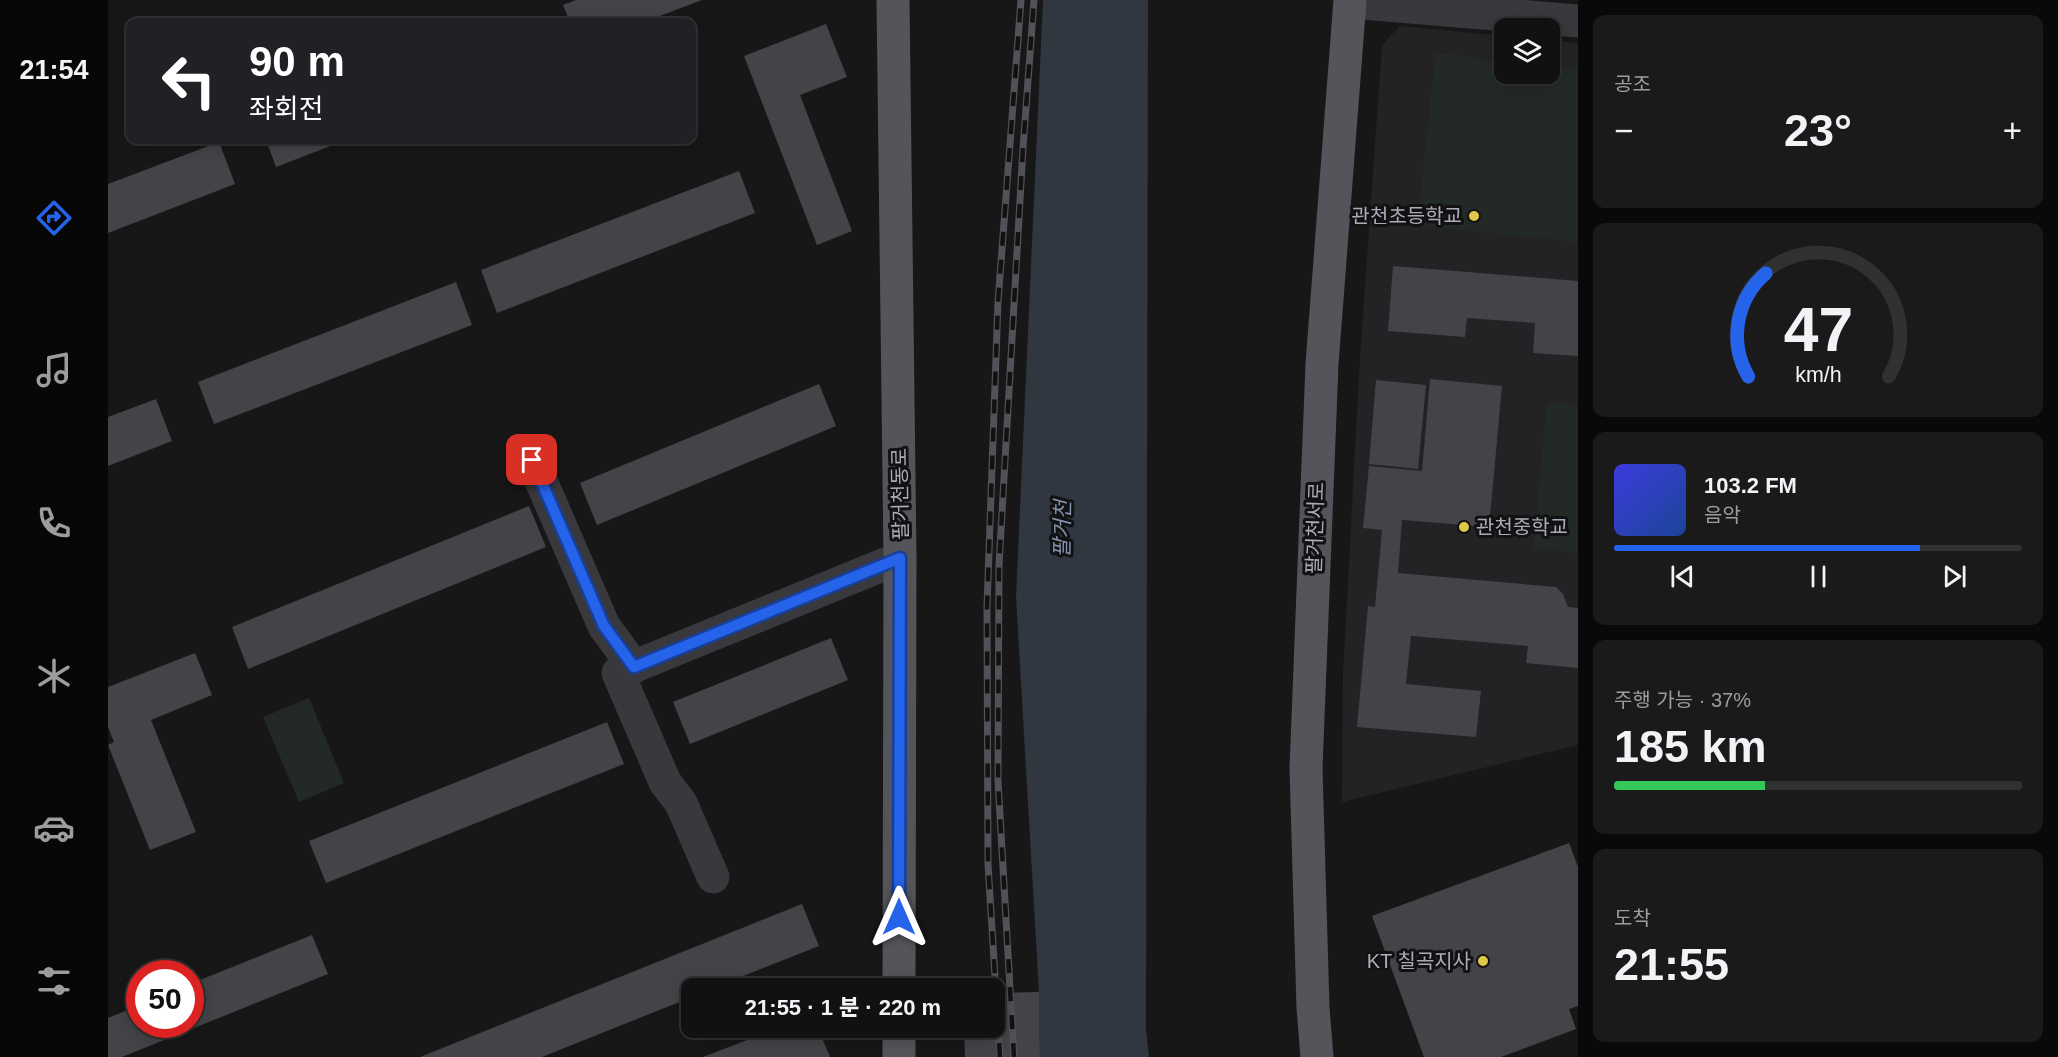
<!DOCTYPE html>
<html lang="ko">
<head>
<meta charset="utf-8">
<style>
	:root { --surface:#111112; --page:#1a1a1b; --text:#f1f3f6; --muted:#9c9d9f; --line:#303132; --accent:#2563eb }
	body { margin:0; font-family:Arial,"Noto Sans KR",sans-serif; background:var(--page); color:var(--text); height:100vh; display:flex; flex-direction:column; font-size:22px; white-space:nowrap }
	* { box-sizing:border-box; margin:0 }
	p { font-size:20px; color:var(--muted) }
	.icon { flex:none; width:33px; height:33px; fill:none; stroke:currentColor; stroke-width:2; stroke-linecap:round; stroke-linejoin:round }
	.map { position:relative; flex:1; overflow:hidden }
	.sheet { display:flex; flex-direction:column; gap:15px; padding:15px; background:#09090a; width:480px }
	.sheet>* { flex:none }
	.guide { position:absolute; left:18px; top:18px; width:570px; height:126px; border-radius:12px; box-shadow:0 3px 15px #0003,0 0 0 2px var(--line); background:#202124; color:#fff; overflow:hidden }
	.buttons { position:absolute; left:1386px; top:18px; display:grid; gap:12px }
	.buttons a { display:grid; place-items:center; width:66px; height:66px; border-radius:12px; background:var(--surface); box-shadow:0 3px 15px #0003,0 0 0 2px var(--line); font-size:30px }
	.speed { position:absolute; left:18px; top:960px; display:flex; gap:12px; font-size:30px; font-weight:700; text-align:center }
	.speed>* { display:grid; place-content:center; width:78px; height:78px; border-radius:50%; background:var(--surface); box-shadow:0 3px 15px #0003,0 0 0 2px var(--line); line-height:1 }
	.speed .limit { border:9px solid #d22; background:#fff; color:#111 }
	.pin { position:absolute; display:grid; place-items:center; width:51px; height:51px; color:#fff; margin:-26px; border-radius:12px; box-shadow:0 3px 9px #0006 }
	.me { position:absolute; width:66px; margin:-33px; rotate:0deg; stroke-linejoin:round; filter:drop-shadow(0 0 4px #0008) }
	.turn { display:flex; align-items:center; gap:21px; height:126px; padding:0 24px; font-size:27px }
	.turn .icon { width:78px; height:78px; stroke-width:2.5 }
	.turn b { display:block; font-size:42px; line-height:51px }
	.big { font-size:45px; font-weight:800; line-height:1.1 }
	.sheet .tile { flex:1; display:flex; flex-direction:column; justify-content:center; gap:9px; min-width:0; padding:0 21px; border-radius:12px; background:var(--page) }
	.sheet .dial { align-items:center; gap:0 }
	.dial svg { height:156px; overflow:visible; fill:none; stroke:var(--line); stroke-width:7; stroke-linecap:round; text-anchor:middle }
	.dial text { fill:var(--text); stroke:none }
	.song { display:flex; align-items:center; gap:18px }
	.cover { width:72px; height:72px; border-radius:9px; background:linear-gradient(135deg,hsl(240 70% 55%),hsl(220 70% 35%)) }
	.played { height:6px; border-radius:3px; background:linear-gradient(90deg,var(--accent) 75%,var(--line) 75%) }
	.keys { display:flex; justify-content:space-around; direction:ltr }
	.heat { display:flex; justify-content:space-between; align-items:center; font-size:33px; direction:ltr }
	.charge { height:9px; border-radius:4px; background:linear-gradient(90deg,#34c759 37%,var(--line) 0) }
	.trip { position:absolute; left:573px; top:978px; width:324px; height:60px; border-radius:12px; background:var(--surface); box-shadow:0 3px 15px #0003,0 0 0 2px var(--line); font-weight:800; line-height:60px; text-align:center }
	main { display:flex; flex:1; min-height:0 }
	.menu { display:flex; flex-direction:column; width:108px; justify-content:space-around; align-items:center; background:#070707; color:var(--muted) }
	.menu .icon { width:42px; height:42px }
	.menu .on { color:var(--accent) }
	.menu b { font-size:27px; color:var(--text) }
	.map>svg:first-child { display:block }
	.built { fill:#232325 }
	.green { fill:#232a25 }
	.water { fill:#313740 }
	.building { fill:#444448 }
	.lines { fill:none; stroke-linecap:round; stroke-linejoin:round }
	.minor { stroke:#38383d; stroke-width:33 }
	.major { stroke:#54545b; stroke-width:33 }
	.rail-casing { stroke:#515257; stroke-width:7 }
	.rail { stroke:#121213; stroke-width:4.5; stroke-dasharray:14; stroke-linecap:butt }
	.route-casing { stroke:#184099; stroke-width:15 }
	.route { stroke:#2563eb; stroke-width:10 }
	.poi-dot { fill:#ddc849; stroke:#121213; stroke-width:2 }
	.labels { text-anchor:middle; dominant-baseline:central; stroke-width:6; stroke-linejoin:round; paint-order:stroke }
	.poi-label { font-size:20px; fill:#aaacb7; stroke:#121213; text-anchor:end }
	.street-label { font-size:20px; fill:#aaacb7; stroke:#121213 }
	.water-label { font-size:21px; font-style:italic; fill:#8593ae; stroke:#121213 }
</style>
</head>
<body>
<main>
<nav class="menu">
<b>21:54</b>
<svg class="icon on" aria-label="directions" viewBox="0 0 24 24"><path d="M12 3l9 9-9 9-9-9zM9 14v-3h6M13 9l2 2-2 2"/></svg>
<svg class="icon" aria-label="music" viewBox="0 0 24 24"><path d="M9 18V5l10-2v13"/><circle cx="6" cy="18" r="3"/><circle cx="16" cy="16" r="3"/></svg>
<svg class="icon" aria-label="phone" viewBox="0 0 24 24"><path d="M5 4h4l2 5-3 2q2 4 5 5l2-3 5 2v4C11 20 4 13 5 4z"/></svg>
<svg class="icon" aria-label="climate" viewBox="0 0 24 24"><path d="M12 3v18M4 7l16 10M4 17L20 7"/></svg>
<svg class="icon" aria-label="car" viewBox="0 0 24 24"><path d="M5 17H2v-5l4-1 3-4h7l3 4 3 1v5h-3M9 17h6M6 11h13"/><circle cx="7" cy="17" r="2"/><circle cx="17" cy="17" r="2"/></svg>
<svg class="icon" aria-label="filters" viewBox="0 0 24 24"><path d="M4 7h16M4 17h16"/><circle cx="9" cy="7" r="2"/><circle cx="15" cy="17" r="2"/></svg>
</nav>
<div class="map">
<svg width="1470" height="1057" viewBox="0 0 1470 1057">
	<rect width="100%" height="100%" fill="#171718"/>
	<path class="built" d="M1292,26L1396,36V74H1442V40L1470,43V745L1234,802L1235,674L1252,358L1274,45Z"/>
	<path class="green" d="M1328,53L1396,60V74H1442V65L1470,68V242L1309,225Z
		M1439,402L1470,405V553L1425,549Z
		M201,698L236,783L191,802L155,717Z"/>
	<path class="water" d="M935,0H1040L1038,1029L1041,1057H932L931,992L908,597Z"/>
	<path class="building" d="M468,0H594L536,22H462L455,5Z
		M718,24L739,77L692,95L744,231L709,245L636,56Z
		M158,140H238L168,167Z
		M111,142L127,184L0,233V184Z
		M631,171L647,213L389,313L373,270Z
		M1285,266L1470,281V356L1425,353L1427,323L1359,318L1357,337L1280,331Z
		M348,282L364,325L106,424L90,382Z
		M1322,379L1394,386L1381,527L1294,520L1290,573L1448,587L1455,594L1460,607L1470,608V668L1418,663L1420,646L1303,636L1298,684L1373,691L1368,737L1249,727L1260,606L1267,607L1274,530L1255,528L1261,466L1314,471Z
		M1268,380L1318,385L1310,469L1261,464Z
		M711,384L728,426L489,525L472,483Z
		M48,399L64,441L0,466V417Z
		M421,506L438,547L140,669L124,627Z
		M723,638L740,680L582,744L565,702Z
		M87,653L104,695L43,720L88,832L42,850L0,745L6,742L0,727V687Z
		M499,722L516,764L218,883L201,841Z
		M1461,843L1470,867V1006L1461,1009L1468,1029L1393,1057H1316L1264,916Z
		M694,904L711,946L605,988H584V997L434,1057H312Z
		M204,935L220,974L14,1057H0V1018L32,1005V1024H82V984Z
		M931,992L932,1057H857L856,1028H886V993Z
		M670,1028H710L722,1057H595Z"/>
	<g class="lines">
		<path class="minor" d="M1242,2L1470,21
			M424,460L496,626L526,667
			M605,877L573,803L557,782L510,673L792,558"/>
		<path class="major" d="M785,0L792,558L791,988
			M791,1057V1028
			M1209,1057L1205,1008L1198,768L1214,364L1242,0"/>
		<g class="rail-casing">
			<path id="rail" d="M892,1057L880,864L879,607L890,302L913,0
				M906,1057L890,781L891,565L915,148L926,0"/>
		</g>
		<use href="#rail" class="rail"/>
	</g>
	<g class="lines">
		<g class="route-casing">
			<path id="route" d="M424,460L496,626L526,667L792,558L791,917"/>
		</g>
		<use href="#route" class="route"/>
	</g>
	<g class="poi-dot">
		<circle cx="1366" cy="216" r="6"/>
		<circle cx="1356" cy="527" r="6"/>
		<circle cx="1375" cy="961" r="6"/>
	</g>
	<g class="labels">
		<g class="poi-label">
			<text x="1354" y="216">관천초등학교</text>
			<text x="1368" y="527" text-anchor="start">관천중학교</text>
			<text x="1363" y="961">KT 칠곡지사</text>
		</g>
		<g class="street-label">
			<text transform="translate(792 494) rotate(-91)">팔거천동로</text>
			<text transform="translate(1207 528) rotate(-88)">팔거천서로</text>
		</g>
		<g class="water-label">
			<text transform="translate(954 529) rotate(-89)">팔거천</text>
		</g>
	</g>
</svg>
<div class="buttons">
<a><svg class="icon" aria-label="layers" viewBox="0 0 24 24"><path d="M12 4l9 5-9 5-9-5zM3 14l9 5 9-5"/></svg></a>
</div>
<div class="speed"><div class="limit">50</div></div>
<div class="pin" style="left:424px;top:460px;background:#d93025"><svg class="icon" aria-label="arrive" viewBox="0 0 24 24"><path d="M6 21V4h12l-3 4 3 4H6"/></svg></div>
<svg class="me" style="left:791px;top:917px" viewBox="-20 -20 40 40"><path d="M0-17L14 15 0 8-14 15z" fill="#2563eb" stroke="#fff" stroke-width="4"/></svg>
<div class="trip">21:55 · 1 분 · 220 m</div>
<div class="guide">
<div class="turn"><svg class="icon" aria-label="left" viewBox="0 0 24 24"><path d="M17 20v-9H6M10 6l-5 5 5 5"/></svg><div><b>90 m</b>좌회전</div></div>
</div>
</div>
<section class="sheet">
<div class="tile"><p>공조</p>
<div class="heat"><a>−</a><b class="big">23°</b><a>+</a></div>
</div>
<div class="tile dial"><svg viewBox="0 0 100 80">
<path d="M14 69A42 42 0 1 1 86 69"/>
<path d="M14 69A42 42 0 0 1 23 16" stroke="#2563eb"/>
<text x="50" y="56" font-size="32" font-weight="700">47</text>
<text x="50" y="72" font-size="11">km/h</text>
</svg></div>
<div class="tile">
<div class="song"><i class="cover"></i><div><b>103.2 FM</b><p>음악</p></div></div>
<div class="played"></div>
<div class="keys"><svg class="icon" aria-label="previous" viewBox="0 0 24 24"><path d="M18 5L8 12l10 7zM5 5v14"/></svg><svg class="icon" aria-label="pause" viewBox="0 0 24 24"><path d="M8 5v14M16 5v14"/></svg><svg class="icon" aria-label="next" viewBox="0 0 24 24"><path d="M6 5l10 7-10 7zM19 5v14"/></svg></div>
</div>
<div class="tile"><p>주행 가능 · 37%</p><b class="big">185 km</b><div class="charge"></div></div>
<div class="tile"><p>도착</p><b class="big">21:55</b></div>
</section>
</main>
</body>
</html>
